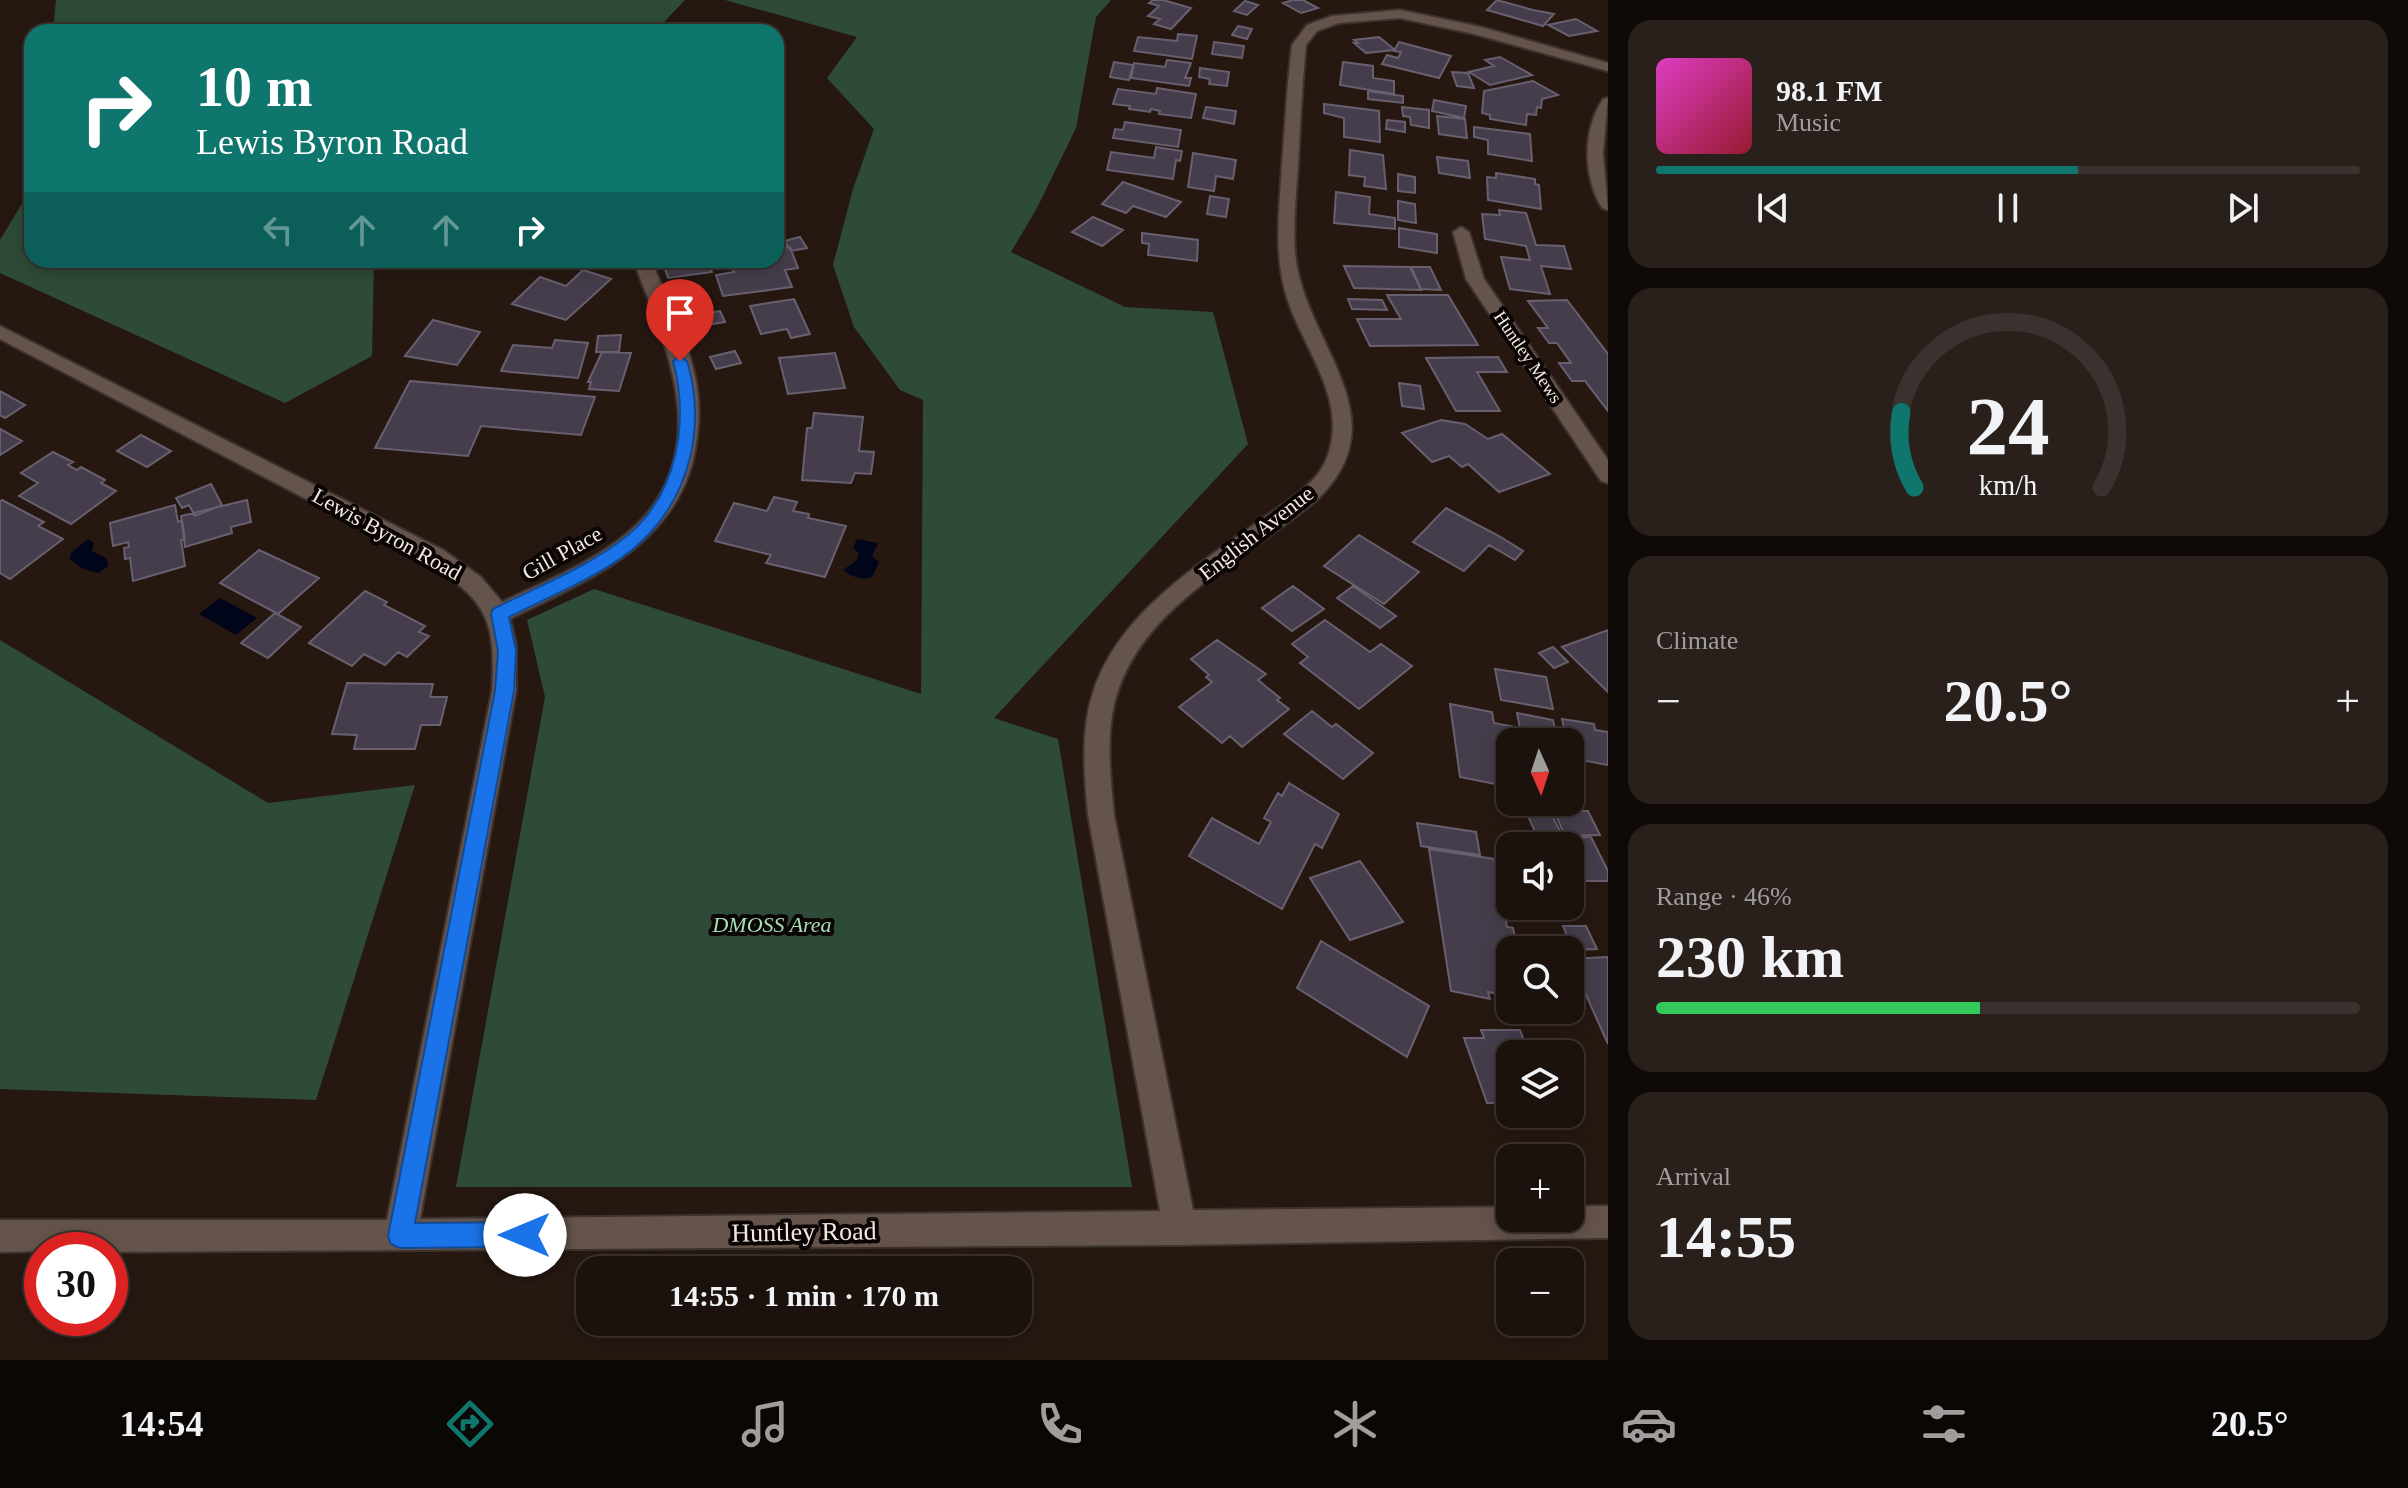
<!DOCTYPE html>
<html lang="en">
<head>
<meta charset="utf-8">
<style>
	:root { --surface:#1c120d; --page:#29201b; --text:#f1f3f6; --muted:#a09e9d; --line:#3a322e; --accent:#0f766e }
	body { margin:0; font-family:Georgia,serif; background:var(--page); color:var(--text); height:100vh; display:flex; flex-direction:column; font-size:30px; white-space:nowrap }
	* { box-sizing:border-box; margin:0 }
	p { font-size:26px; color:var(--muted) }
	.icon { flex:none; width:44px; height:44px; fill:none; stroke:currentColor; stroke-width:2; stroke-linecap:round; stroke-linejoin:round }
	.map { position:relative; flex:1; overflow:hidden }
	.drawer { display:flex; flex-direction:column; gap:20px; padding:20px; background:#0f0a07; width:800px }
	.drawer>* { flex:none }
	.top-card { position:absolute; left:24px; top:24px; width:760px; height:244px; border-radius:24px; box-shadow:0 4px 20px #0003,0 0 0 2px var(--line); background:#0f766e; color:#fff; overflow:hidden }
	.needle { width:52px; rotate:177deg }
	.controls { position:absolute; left:1496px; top:728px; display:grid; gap:16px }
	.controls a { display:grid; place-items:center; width:88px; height:88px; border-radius:16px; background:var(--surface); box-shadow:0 4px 20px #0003,0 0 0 2px var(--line); font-size:40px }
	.speed { position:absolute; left:24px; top:1232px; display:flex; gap:16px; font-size:40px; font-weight:700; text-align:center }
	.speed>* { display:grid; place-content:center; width:104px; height:104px; border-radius:50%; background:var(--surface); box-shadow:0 4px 20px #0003,0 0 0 2px var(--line); line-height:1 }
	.speed .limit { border:12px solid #d22; background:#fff; color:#111 }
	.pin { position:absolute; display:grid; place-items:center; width:68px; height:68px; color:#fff; margin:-82px -34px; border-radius:50% 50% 50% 0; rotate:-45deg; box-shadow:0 0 8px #0007 }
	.pin .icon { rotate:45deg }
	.me { position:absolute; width:88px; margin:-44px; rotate:270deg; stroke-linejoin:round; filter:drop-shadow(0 0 6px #0008) }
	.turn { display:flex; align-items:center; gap:28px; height:168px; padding:0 40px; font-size:36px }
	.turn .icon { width:104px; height:104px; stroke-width:2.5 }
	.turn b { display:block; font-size:56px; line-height:68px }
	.lanes { display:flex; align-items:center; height:76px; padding:0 40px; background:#0003; justify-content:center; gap:40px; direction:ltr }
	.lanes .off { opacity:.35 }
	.big { font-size:60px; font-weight:700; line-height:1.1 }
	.drawer .widget { flex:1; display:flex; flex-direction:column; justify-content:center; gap:12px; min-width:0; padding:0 28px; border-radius:24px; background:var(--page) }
	.drawer .dial { align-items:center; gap:0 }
	.dial svg { height:208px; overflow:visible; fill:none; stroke:var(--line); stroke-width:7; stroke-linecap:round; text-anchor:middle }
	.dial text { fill:var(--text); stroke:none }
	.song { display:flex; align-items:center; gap:24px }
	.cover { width:96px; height:96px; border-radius:12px; background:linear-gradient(135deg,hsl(310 70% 55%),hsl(350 70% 35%)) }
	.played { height:8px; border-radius:4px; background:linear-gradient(90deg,var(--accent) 60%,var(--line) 60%) }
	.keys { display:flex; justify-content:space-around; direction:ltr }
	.heat { display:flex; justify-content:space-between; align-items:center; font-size:44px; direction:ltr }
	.charge { height:12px; border-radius:6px; background:linear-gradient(90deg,#34c759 46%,var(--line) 0) }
	.trip { position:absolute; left:576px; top:1256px; width:456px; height:80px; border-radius:24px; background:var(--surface); box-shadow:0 4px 20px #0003,0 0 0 2px var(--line); font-weight:700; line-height:80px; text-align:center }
	.tab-bar { display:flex; height:128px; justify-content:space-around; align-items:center; background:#0b0705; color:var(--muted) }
	.tab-bar .icon { width:56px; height:56px }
	.tab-bar .selected { color:var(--accent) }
	.tab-bar b { font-size:36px; color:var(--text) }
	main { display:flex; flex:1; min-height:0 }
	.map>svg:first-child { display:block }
	.green { fill:#2e4b39 }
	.water { fill:#010519 }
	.building { fill:#453d4b; stroke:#685f6f; stroke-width:2 }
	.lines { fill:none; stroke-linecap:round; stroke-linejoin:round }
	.street-casing { stroke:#3c322e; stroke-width:4 }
	.street { fill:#65544c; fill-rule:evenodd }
	.route { fill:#1a73e8; stroke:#114b97; stroke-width:2 }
	.labels { text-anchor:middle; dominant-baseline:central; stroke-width:8; stroke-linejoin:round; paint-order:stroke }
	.far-street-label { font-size:18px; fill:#f3e9e4; stroke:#0a0503 }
	.street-label { font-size:22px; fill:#f3e9e4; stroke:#0a0503 }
	.park-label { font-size:22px; font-style:italic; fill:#a5deb9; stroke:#0a0503 }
	.near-street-label { font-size:26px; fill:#f3e9e4; stroke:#0a0503 }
</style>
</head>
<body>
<main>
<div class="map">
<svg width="1608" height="1360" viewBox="0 0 1608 1360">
	<rect width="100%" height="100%" fill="#261811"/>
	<path class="green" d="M56,0H685L664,22H460L441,32H53Z
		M725,0H1111L1096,17L1076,128L1037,208L1011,252L1125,307L1213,312L1248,444L994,718L1058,739L1132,1187H456L545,697L527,620L594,589L921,694L923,400L900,390L854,327L833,265L853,189L874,129L827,78L857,37Z
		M32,187V260H374L372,356L285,403L0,273V240Z
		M0,640L268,803L415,785L316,1100L0,1089Z"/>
	<path class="water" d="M88,539L94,543L92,551L107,559L108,566L98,573L83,569L70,559L71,553Z
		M857,539L878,543L872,556L879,562L872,577C862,581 851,576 843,570L857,560L859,553L853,548Z
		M220,598L257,618L236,635L199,614Z"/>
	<path class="building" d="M1153,0H1163L1191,8L1171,29L1154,24L1160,19L1148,16L1159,6L1149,3Z
		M1293,0H1303L1318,8L1301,13L1283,3Z
		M1497,0L1533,10L1554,14L1543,26L1487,10Z
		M1245,1L1258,5L1247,15L1234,11Z
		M1576,19L1597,31L1569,36L1548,25Z
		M1238,26L1252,29L1247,39L1232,35Z
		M1178,34L1197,36L1192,59L1134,51L1138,37L1177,41Z
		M1379,37L1395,50L1366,53L1354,43H1358L1354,40Z
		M1214,42L1244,46L1242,58L1212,54Z
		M1399,42L1451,56L1439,78L1382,64L1387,55L1398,58L1401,52L1394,51Z
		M1500,57L1509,62L1532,75L1490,85L1469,72L1494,66L1485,60Z
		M1167,60L1191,63L1185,78H1191L1189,86L1131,78L1134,63L1165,67Z
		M1114,62L1133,65L1129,80L1110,77Z
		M1343,62L1373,66V78L1394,81V94L1340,85Z
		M1200,68L1229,72L1227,86L1209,84L1210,79L1199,77Z
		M1452,72L1468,73L1474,88L1457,86Z
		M1533,81L1558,95L1542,99L1541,108L1537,107L1536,115L1527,114L1526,125L1490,119V115L1482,113L1484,91Z
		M1157,88L1196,94L1191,118L1159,114L1160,111L1151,109L1150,112L1129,109L1130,106L1113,104L1118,89L1156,94Z
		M1368,91L1403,96V103L1368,99Z
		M1434,100L1466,106L1464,118L1432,111Z
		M1324,104L1379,111L1380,142L1344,137V118L1324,113Z
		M1206,107L1236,111L1234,124L1203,118Z
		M1402,107L1429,110V128L1411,125L1410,117L1403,116Z
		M1437,116L1465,119L1467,138L1439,134Z
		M1387,120L1405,122V132L1386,129Z
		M1125,122L1181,130L1178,147L1113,138L1115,129L1123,130Z
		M1474,127L1530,134L1532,161L1488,154V140L1474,137Z
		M1156,147L1182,151L1180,161L1176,160L1173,179L1107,170L1111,152L1154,158Z
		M1350,150L1383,155L1386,189L1364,186L1365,177L1349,175Z
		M1193,153L1236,160L1233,179L1216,176L1214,191L1188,187Z
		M1437,157L1468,161L1470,178L1439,173Z
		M1496,173L1535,179V184L1539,185L1541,209L1488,200L1487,177L1496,178Z
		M1398,174L1415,177V193L1398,191Z
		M1123,182L1181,202L1166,217L1133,206L1126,213L1102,204Z
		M1336,192L1370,197L1369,214L1395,218V229L1334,223Z
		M1210,196L1229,199L1226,217L1207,214Z
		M1398,201L1415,204L1416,223L1398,220Z
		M1499,210L1526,213L1536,245L1564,246L1571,269L1541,266L1550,294L1510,289L1501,257L1530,260L1526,246L1485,239L1482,214L1500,215Z
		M1093,217L1123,230L1102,246L1072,232Z
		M1399,228L1437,234V253L1399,247Z
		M1142,233L1198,240L1197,261L1148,255L1149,244L1142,243Z
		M800,237L807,248L791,251L784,241Z
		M790,247L798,268L785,270L792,287L723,296L716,275L734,272L729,260H776V249Z
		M403,260H433L431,266L402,268Z
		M662,260H707L712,272L668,278Z
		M1344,266L1410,267L1421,290L1354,288Z
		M1411,267H1430L1441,290L1421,289Z
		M583,270L611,279L566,320L512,304L540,277L566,286Z
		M1387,295H1448L1478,345L1370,346L1357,319H1401Z
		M794,299L810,334L791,338L787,329L761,334L750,306Z
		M1348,299L1382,300L1387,310L1352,309Z
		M1567,300L1608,354V411L1585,381H1572L1559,363H1571L1557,343H1549L1538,328H1548L1528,301Z
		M720,311L725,322L695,327L690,316Z
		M433,320L480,332L457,365L405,356Z
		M621,335L619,352H596L598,336Z
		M555,340L588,343L578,378L501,371L513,345L552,348Z
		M735,351L741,363L716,369L710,357Z
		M602,352L631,353L619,391L589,389L591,382H588Z
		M835,353L845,388L788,394L779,358Z
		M1498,357L1507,372H1477L1500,411H1456L1426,358Z
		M410,381L595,397L581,435L481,426L468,456L375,448Z
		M1399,383L1420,386L1424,409L1402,406Z
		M0,391L25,405L5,418L0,415Z
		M814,413L863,417L859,451L874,452L871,474L855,473L851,483L802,480L807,428H812Z
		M1441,420L1465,424L1488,439L1502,434L1550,474L1499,492L1468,464L1462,467L1449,456L1432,462L1402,433Z
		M0,429L22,441L0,455Z
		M141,435L171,451L147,467L117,451Z
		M53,452L73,462L68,465L77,470L81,467L105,480L101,483L116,491L71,524L19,496L38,483L21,473Z
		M211,484L222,505L195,516L189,505L182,508L176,498Z
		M774,497L797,502L793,511L809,514L808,518L846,526L825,577L766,563L771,555L715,541L734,503L767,511Z
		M2,500L44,522L38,526L63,539L10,579L0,573V501Z
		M247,500L251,522L231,527L232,533L185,547L181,516Z
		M175,505L178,522L182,520L185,539L181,540L185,566L133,581L130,558L125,559L124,548L129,547L128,542L113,546L110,523Z
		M1446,508L1499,536L1523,551L1515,560L1489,545L1464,571L1413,542Z
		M1359,535L1419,572L1384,604L1324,566Z
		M259,550L319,578L278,614L220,583Z
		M1293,586L1324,609L1292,631L1262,608Z
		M1353,586L1396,616L1380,628L1337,598Z
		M365,591L387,602L384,605L425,626L419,632L429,636L407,657L398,652L385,665L364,654L352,666L309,643Z
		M275,613L301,627L268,658L241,643Z
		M1325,620L1370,652L1381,644L1412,666L1359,709L1300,663L1308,657L1292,644Z
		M1608,630V692L1562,647Z
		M1217,640L1266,674L1258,680L1280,698L1277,700L1289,709L1242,747L1230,736L1222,743L1179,707L1212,682L1206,677L1209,675L1191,659Z
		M1553,647L1568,662L1554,668L1539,653Z
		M1495,669L1546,677L1553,709L1501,700Z
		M347,683L433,684L430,697H447L440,725H421L415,749H354L357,735L332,734Z
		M1450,704L1492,712L1494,723L1520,728L1517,713L1553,720L1555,729L1560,730L1563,742H1510V782L1505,781V786L1460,777Z
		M1312,711L1332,727L1336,724L1373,753L1343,779L1284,734Z
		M1562,719L1594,724L1595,730L1608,732V765L1570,758V742H1567Z
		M1289,783L1339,814L1322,848L1315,844L1282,909L1189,856L1212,818L1259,844L1271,822L1264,818L1278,793L1282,796Z
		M1554,811H1588L1600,835L1565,836Z
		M1551,813L1562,835L1537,836L1527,814Z
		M1417,823L1476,832L1480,855L1421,846Z
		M1562,837H1591L1608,871V881H1583L1570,854V846H1566Z
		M1429,849L1494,859L1507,927L1513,928L1518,950H1510V996L1488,992L1490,999L1451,991Z
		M1360,861L1403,922L1350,940L1310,878Z
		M1563,926H1586L1597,949L1573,950Z
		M1321,941L1429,1006L1407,1057L1297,988Z
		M1608,957V1044L1570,959Z
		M1481,1030H1520L1529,1054H1510V1103H1487L1464,1038H1484Z"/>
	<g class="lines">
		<g class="street-casing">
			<path id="street" d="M1400,10L1481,27L1608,63V71L1474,34L1400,18L1339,23L1317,31L1306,45C1302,86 1300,126 1298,167C1296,195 1293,223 1295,252C1302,342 1402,415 1319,498C1245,562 1129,609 1112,716C1107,749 1111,782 1114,815L1193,1210L1510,1207V1218H1570V1206H1608V1238L1180,1245L110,1252V1250L0,1252V1220H387L492,691C496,619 488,602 427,562L0,339V326L443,550L481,577L502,602C544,582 589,564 625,535C719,458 668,350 633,260H651C667,299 688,339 696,381C701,407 699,434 693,460C671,549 584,581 510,619L516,644V691L420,1219L1160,1211L1088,815C1085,783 1082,750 1087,718C1102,623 1190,571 1262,519C1284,503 1317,485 1327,458C1348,402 1307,354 1289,304C1273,259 1279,212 1282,166C1285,125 1287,85 1292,45L1307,25L1332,16Z
				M1608,98L1603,153L1608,210L1602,208C1583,176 1582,131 1603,99Z
				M1461,227L1469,232L1484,279L1608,460V483L1601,481L1466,279L1453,232Z"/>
		</g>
		<use href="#street" class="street"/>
	</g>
	<path class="route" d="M680,356L687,361C706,425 691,494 642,541C609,573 550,596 509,617L516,651L514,691L415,1223L525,1222L534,1226L537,1235L534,1243L525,1247L400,1248L391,1244L388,1236L495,691L498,651L491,614L493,609C538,586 589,567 628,535C678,493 689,421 673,361Z"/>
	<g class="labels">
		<g class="far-street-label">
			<text transform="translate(1528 357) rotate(56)">Huntley Mews</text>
		</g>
		<g class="street-label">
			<text transform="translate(1256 533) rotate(-38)">English Avenue</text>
			<text transform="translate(387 534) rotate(29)">Lewis Byron Road</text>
			<text transform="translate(562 553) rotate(-29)">Gill Place</text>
		</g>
		<g class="park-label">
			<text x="772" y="924">DMOSS Area</text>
		</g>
		<g class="near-street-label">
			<text transform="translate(804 1232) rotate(-1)">Huntley Road</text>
		</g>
	</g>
</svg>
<div class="controls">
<a><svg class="needle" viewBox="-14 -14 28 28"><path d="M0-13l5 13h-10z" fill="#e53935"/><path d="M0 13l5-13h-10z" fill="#a09e9d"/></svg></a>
<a><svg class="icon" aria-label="sound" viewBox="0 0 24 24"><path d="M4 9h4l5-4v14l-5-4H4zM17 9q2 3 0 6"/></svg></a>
<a><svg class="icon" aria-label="search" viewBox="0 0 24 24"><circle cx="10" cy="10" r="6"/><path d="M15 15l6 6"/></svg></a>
<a><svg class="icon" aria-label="layers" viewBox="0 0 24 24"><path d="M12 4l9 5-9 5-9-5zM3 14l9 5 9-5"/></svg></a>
<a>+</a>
<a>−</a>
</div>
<div class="speed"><div class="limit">30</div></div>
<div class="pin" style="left:680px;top:361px;background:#d93025"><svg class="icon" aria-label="arrive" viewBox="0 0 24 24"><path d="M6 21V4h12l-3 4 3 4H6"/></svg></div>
<svg class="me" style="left:525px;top:1235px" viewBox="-20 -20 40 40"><circle r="19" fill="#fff"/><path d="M0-13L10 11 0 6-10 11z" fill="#1a73e8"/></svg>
<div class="trip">14:55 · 1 min · 170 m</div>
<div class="top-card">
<div class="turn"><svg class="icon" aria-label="right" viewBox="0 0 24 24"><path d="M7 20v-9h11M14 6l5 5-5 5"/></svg><div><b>10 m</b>Lewis Byron Road</div></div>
<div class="lanes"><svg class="icon off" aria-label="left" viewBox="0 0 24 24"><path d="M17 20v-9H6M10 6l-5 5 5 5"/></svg><svg class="icon off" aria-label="ahead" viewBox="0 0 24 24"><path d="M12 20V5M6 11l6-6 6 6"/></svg><svg class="icon off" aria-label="ahead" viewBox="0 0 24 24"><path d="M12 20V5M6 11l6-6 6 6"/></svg><svg class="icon" aria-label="right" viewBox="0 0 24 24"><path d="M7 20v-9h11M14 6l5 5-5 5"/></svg></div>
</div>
</div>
<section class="drawer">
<div class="widget">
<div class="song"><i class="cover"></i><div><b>98.1 FM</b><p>Music</p></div></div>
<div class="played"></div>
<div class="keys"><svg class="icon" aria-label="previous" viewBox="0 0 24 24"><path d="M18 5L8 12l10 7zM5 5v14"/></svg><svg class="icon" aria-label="pause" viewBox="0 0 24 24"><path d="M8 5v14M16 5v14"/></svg><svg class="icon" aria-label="next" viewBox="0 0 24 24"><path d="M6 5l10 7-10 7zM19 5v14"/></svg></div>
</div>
<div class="widget dial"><svg viewBox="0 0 100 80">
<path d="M14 69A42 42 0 1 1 86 69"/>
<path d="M14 69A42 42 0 0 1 9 40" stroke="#0f766e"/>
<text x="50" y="56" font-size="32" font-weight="700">24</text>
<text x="50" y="72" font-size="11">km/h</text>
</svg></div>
<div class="widget"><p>Climate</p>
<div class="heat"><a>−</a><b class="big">20.5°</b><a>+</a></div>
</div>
<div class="widget"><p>Range · 46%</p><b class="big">230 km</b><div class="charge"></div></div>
<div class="widget"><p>Arrival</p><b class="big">14:55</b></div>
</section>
</main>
<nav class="tab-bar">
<b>14:54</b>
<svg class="icon selected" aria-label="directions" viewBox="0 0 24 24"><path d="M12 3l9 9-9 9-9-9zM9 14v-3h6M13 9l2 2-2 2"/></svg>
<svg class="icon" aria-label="music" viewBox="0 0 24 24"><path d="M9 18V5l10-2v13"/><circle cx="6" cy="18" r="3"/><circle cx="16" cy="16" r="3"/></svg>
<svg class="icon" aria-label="phone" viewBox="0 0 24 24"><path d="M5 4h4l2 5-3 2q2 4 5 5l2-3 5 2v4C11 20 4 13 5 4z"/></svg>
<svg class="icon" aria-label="climate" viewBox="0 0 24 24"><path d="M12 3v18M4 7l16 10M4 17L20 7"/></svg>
<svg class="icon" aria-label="car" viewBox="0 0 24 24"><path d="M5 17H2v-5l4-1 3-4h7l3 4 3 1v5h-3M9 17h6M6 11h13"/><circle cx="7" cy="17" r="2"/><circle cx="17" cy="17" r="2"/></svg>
<svg class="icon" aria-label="filters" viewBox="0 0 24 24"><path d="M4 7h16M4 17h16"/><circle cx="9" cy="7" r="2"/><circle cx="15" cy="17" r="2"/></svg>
<b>20.5°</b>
</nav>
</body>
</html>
